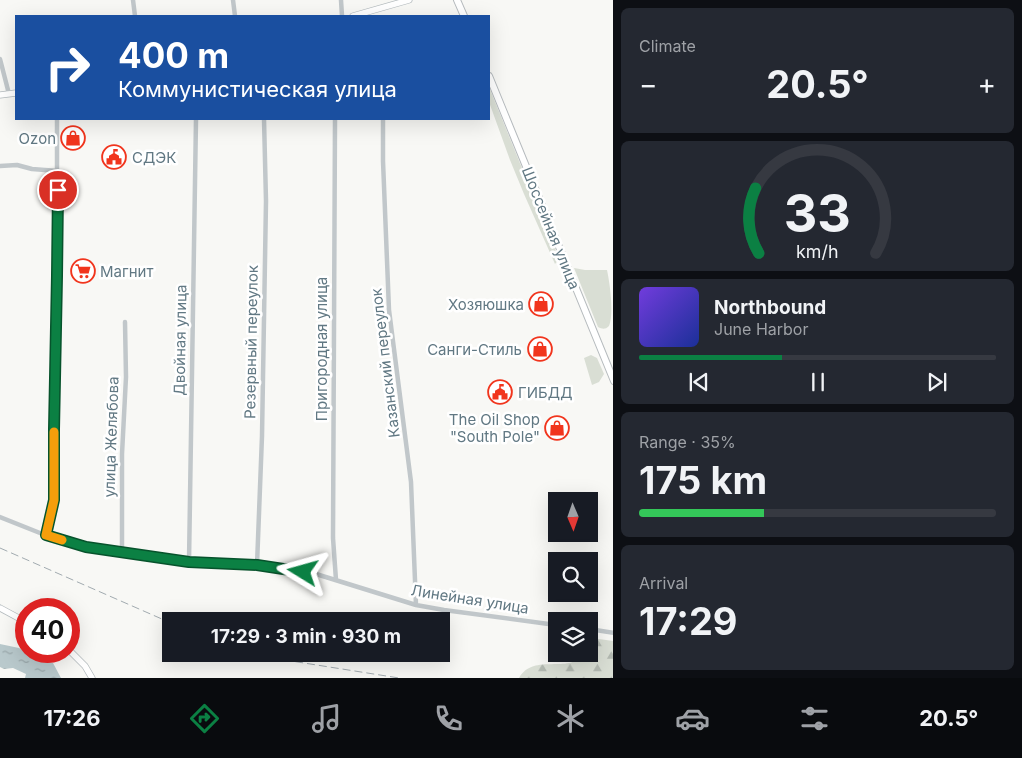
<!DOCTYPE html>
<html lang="en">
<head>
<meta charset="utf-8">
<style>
	:root { --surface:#171b24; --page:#242831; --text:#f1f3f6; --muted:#9ea1a6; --line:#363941; --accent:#0b8043 }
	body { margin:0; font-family:Inter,sans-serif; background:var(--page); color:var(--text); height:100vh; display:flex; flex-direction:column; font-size:19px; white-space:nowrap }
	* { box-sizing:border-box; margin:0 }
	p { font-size:16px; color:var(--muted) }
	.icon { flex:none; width:28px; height:28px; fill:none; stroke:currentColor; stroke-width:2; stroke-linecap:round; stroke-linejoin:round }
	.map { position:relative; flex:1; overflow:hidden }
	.side { display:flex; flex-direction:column; gap:8px; padding:8px; background:#0d0f14; width:409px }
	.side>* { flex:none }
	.banner { position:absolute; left:15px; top:15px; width:475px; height:105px; border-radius:0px; box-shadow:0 5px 20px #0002; background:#1a4fa0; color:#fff; overflow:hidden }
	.needle { width:32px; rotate:178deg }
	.tools { position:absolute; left:548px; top:492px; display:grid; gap:10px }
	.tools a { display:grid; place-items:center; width:50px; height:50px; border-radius:0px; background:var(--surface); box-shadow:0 5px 20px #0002; font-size:25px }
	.speed { position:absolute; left:15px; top:598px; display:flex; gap:10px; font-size:25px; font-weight:700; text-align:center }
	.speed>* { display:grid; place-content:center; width:65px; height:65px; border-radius:50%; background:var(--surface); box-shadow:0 5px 20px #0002; line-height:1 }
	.speed .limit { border:8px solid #d22; background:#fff; color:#111 }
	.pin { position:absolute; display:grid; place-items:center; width:42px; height:42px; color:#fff; margin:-21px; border:2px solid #fff; border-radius:50%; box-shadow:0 1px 5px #0007 }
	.me { position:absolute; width:55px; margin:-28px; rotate:278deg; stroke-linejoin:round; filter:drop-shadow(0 0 4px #0008) }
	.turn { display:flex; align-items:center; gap:18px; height:105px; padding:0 20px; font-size:22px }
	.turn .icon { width:65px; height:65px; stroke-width:2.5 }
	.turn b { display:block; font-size:35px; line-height:42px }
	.big { font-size:38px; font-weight:700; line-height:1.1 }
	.side .card { flex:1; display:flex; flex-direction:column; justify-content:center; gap:8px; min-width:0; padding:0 18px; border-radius:8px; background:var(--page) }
	.side .dial { align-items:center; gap:0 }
	.dial svg { height:130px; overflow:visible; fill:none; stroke:var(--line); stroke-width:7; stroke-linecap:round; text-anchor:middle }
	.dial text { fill:var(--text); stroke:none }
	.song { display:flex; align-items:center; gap:15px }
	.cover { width:60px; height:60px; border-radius:8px; background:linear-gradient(135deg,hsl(260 70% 55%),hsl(230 70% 35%)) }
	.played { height:5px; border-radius:2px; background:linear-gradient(90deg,var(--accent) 40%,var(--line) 40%) }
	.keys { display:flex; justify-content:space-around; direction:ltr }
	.heat { display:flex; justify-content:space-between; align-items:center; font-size:28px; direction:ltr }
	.charge { height:8px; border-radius:4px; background:linear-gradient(90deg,#34c759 35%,var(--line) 0) }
	.trip { position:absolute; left:162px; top:612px; width:288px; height:50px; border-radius:0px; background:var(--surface); box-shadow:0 5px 20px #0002; font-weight:700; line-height:50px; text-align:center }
	.tabs { display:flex; height:80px; justify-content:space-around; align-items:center; background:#090b0e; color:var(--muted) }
	.tabs .icon { width:35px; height:35px }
	.tabs .on { color:var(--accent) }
	.tabs b { font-size:22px; color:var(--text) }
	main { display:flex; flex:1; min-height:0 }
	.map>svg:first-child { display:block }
	.green { fill:#d9ded4 }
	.forest { fill:url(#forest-firs) }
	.water { fill:url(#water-ripples) }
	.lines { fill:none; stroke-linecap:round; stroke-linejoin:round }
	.major-casing { stroke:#b4bbbe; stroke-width:7 }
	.highway-casing { stroke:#b6bbbe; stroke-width:8 }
	.minor { stroke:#c1c7ca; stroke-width:4.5 }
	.major { stroke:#fff; stroke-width:5.5 }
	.highway { stroke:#fff; stroke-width:6 }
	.rail { stroke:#a2abb0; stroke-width:1; stroke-dasharray:8 4; stroke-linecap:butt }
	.route-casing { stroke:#07532c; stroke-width:12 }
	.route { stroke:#0b8043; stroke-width:9 }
	.slow { stroke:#f59e0b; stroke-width:9 }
	.labels { text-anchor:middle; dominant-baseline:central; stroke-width:5; stroke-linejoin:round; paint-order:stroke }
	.poi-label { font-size:15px; fill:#617883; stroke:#fff; text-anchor:end }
	.street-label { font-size:15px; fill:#617883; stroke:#fff }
</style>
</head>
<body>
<main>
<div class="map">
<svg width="614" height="678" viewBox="0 0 614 678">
	<defs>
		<pattern id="forest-firs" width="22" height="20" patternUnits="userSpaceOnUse" patternTransform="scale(1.25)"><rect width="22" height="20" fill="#d9ded4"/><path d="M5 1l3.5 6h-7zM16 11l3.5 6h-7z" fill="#b3b9b1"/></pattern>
		<pattern id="water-ripples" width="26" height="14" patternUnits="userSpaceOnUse" patternTransform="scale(1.25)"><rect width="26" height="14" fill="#b9c9cc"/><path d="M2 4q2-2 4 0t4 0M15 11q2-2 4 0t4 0" fill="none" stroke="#9aa8ab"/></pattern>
	</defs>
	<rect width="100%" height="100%" fill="#f8f8f5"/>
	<path class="green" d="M489,87L559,259L555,264L524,194L510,160L489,102Z
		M574,268L585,270H607C610,284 614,314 609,326C605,330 602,329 598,327Z
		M591,355L597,358L604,374L599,382L592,385L584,358Z"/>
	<path class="forest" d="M592,638L613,641V678H519C534,652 570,675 582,654H589V640Z"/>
	<path class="water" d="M0,644L19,648L32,656L53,663L61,678H25L26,674L13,668L4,669L0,667Z"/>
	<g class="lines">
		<g class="major-casing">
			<path id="major" d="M353,16L409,0
				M0,95L16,93
				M0,608L26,622
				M69,650L85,666L92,678"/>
		</g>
		<g class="highway-casing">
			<path id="highway" d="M457,0L464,16
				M489,76L614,381"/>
		</g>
		<path class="minor" d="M133,0L135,16
			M233,0L235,16
			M341,0L342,16
			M0,59L9,94
			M335,119L333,538L336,580
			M383,119V161L389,310L411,482L416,605
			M0,166L17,165L32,169L58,171
			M0,517L45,535L86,547L189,562L257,565L316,574L416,605L444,610L556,625
			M45,535L54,500V429L57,276V119
			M122,552V454L126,377L125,322
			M189,562L196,119
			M257,565L262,436L266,201L264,119
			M589,629L614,633"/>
		<use href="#major" class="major"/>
		<use href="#highway" class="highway"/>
		<path class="rail" d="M0,548L171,623
			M239,654L268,661
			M260,654L285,660L399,678"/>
	</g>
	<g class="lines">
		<g class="route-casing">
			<path id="route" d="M58,190L57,276L54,429V500L46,535L86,547L189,562L257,565L303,572"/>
		</g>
		<use href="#route" class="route"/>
		<path class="slow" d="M54,432V500L46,535L62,540"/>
	</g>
	<defs>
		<g id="shop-ring" transform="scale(1.25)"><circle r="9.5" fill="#fff" stroke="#f1351d" stroke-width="1.5"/><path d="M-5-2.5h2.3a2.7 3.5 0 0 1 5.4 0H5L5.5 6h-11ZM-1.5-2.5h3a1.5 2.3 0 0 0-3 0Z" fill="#f1351d"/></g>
		<g id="civic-ring" transform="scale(1.25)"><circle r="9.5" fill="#fff" stroke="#f1351d" stroke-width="1.5"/><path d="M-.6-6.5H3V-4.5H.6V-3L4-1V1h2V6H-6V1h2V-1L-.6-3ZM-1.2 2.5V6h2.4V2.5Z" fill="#f1351d"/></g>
		<g id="supermarket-ring" transform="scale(1.25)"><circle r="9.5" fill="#fff" stroke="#f1351d" stroke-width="1.5"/><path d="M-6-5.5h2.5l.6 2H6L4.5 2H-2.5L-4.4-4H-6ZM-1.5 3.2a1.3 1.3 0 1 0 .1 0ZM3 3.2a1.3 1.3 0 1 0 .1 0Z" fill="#f1351d"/></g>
	</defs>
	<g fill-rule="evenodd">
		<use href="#shop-ring" x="73" y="138"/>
		<use href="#civic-ring" x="114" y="157"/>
		<use href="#supermarket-ring" x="83" y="271"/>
		<use href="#shop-ring" x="541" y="304"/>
		<use href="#shop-ring" x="540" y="349"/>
		<use href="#civic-ring" x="500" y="392"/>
		<use href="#shop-ring" x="557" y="428"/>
	</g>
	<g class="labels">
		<g class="poi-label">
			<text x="56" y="138">Ozon</text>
			<text x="132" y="157" text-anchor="start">СДЭК</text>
			<text x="100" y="271" text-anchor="start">Магнит</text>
			<text x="524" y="304">Хозяюшка</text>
			<text x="522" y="349">Санги-Стиль</text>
			<text x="518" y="392" text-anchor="start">ГИБДД</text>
			<text x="540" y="419">The Oil Shop<tspan x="540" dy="17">"South Pole"</tspan></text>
		</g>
		<g class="street-label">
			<text transform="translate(551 228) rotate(68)">Шоссейная улица</text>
			<text transform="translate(180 340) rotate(-89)">Двойная улица</text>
			<text transform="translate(251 342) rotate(-89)">Резервный переулок</text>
			<text transform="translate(321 349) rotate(-90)">Пригородная улица</text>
			<text transform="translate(385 363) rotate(-97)">Казанский переулок</text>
			<text transform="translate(111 437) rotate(-88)">улица Желябова</text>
			<text transform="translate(470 599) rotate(9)">Линейная улица</text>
		</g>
	</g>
</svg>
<div class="tools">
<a><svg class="needle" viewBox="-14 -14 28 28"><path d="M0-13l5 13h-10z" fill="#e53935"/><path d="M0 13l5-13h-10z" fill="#9ea1a6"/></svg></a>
<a><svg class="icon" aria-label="search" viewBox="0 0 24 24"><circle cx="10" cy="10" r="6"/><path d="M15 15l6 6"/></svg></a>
<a><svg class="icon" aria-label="layers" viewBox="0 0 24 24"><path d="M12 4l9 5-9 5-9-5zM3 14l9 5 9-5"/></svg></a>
</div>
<div class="speed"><div class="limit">40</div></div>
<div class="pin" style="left:58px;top:190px;background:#d93025"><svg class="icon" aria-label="arrive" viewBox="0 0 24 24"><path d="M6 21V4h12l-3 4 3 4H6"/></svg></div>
<svg class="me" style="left:303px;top:572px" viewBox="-20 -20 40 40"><path d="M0-17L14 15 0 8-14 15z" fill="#0b8043" stroke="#fff" stroke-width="4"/></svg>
<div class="trip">17:29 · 3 min · 930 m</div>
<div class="banner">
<div class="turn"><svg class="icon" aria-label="right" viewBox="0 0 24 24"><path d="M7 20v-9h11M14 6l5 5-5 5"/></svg><div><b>400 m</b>Коммунистическая улица</div></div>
</div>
</div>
<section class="side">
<div class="card"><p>Climate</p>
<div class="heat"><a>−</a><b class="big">20.5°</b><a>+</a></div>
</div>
<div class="card dial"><svg viewBox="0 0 100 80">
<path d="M14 69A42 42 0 1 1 86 69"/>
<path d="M14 69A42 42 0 0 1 12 29" stroke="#0b8043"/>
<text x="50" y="56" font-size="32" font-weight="700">33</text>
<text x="50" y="72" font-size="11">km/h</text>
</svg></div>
<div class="card">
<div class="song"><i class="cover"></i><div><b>Northbound</b><p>June Harbor</p></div></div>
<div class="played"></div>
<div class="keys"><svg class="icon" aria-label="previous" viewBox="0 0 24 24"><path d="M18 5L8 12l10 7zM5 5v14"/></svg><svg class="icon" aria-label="pause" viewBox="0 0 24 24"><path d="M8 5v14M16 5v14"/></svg><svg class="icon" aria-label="next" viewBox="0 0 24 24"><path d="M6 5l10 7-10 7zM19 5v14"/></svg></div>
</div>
<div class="card"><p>Range · 35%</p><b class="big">175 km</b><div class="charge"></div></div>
<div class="card"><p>Arrival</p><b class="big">17:29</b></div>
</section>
</main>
<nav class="tabs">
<b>17:26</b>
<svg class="icon on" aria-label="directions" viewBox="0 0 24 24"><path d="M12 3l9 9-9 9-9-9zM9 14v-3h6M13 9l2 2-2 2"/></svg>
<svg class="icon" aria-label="music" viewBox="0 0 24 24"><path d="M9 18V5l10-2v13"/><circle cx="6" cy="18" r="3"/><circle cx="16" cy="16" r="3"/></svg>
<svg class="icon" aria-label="phone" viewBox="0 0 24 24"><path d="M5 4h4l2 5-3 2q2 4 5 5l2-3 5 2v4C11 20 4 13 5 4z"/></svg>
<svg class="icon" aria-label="climate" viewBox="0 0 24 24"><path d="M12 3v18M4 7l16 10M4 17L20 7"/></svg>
<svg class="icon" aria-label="car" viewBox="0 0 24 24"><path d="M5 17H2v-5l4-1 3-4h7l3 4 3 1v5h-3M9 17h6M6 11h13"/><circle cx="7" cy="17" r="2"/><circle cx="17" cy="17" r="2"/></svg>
<svg class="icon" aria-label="filters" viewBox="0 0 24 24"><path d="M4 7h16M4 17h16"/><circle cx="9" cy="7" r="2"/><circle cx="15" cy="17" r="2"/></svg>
<b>20.5°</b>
</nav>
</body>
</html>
